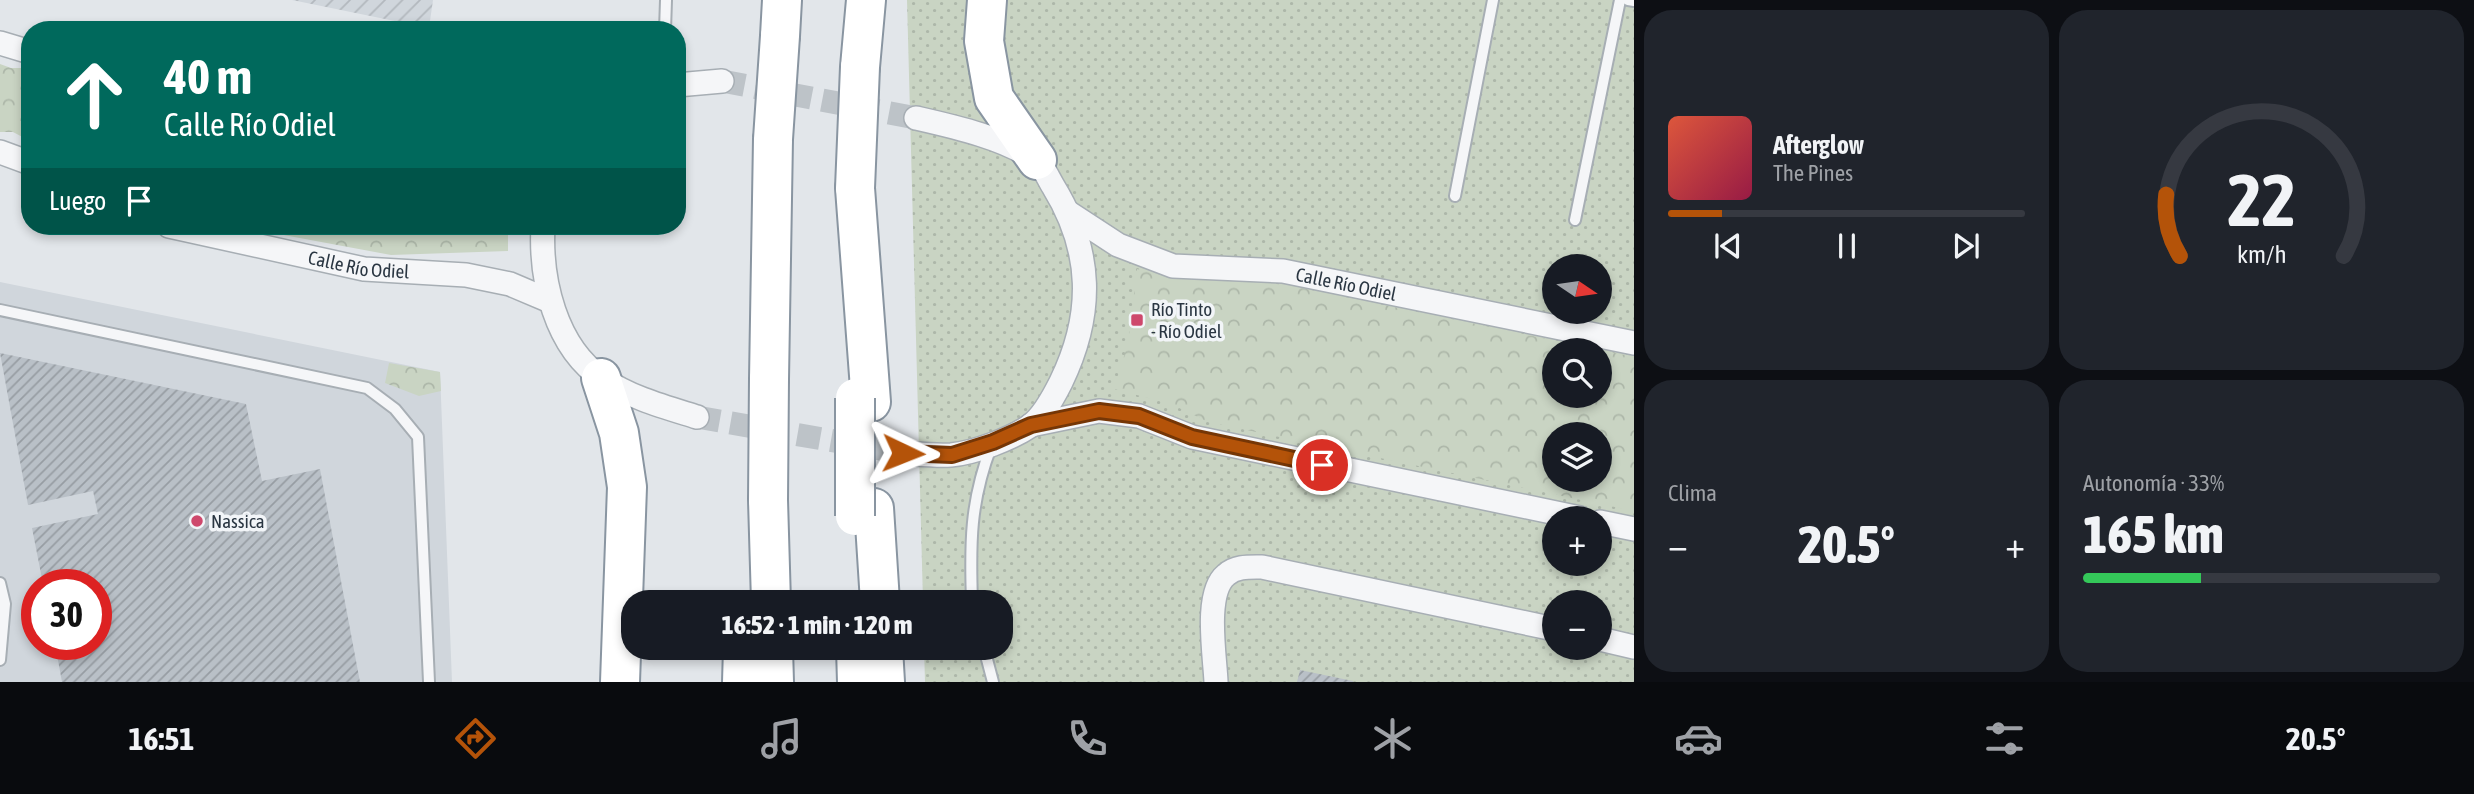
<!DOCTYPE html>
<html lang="es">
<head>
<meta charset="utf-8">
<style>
	:root { --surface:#171b24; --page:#20242c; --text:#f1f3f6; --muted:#9ea1a6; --line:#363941; --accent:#b45309 }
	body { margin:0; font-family:"Asap Condensed",sans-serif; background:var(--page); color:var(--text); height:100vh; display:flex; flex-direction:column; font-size:26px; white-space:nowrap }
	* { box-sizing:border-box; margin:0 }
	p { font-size:23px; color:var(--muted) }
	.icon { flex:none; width:38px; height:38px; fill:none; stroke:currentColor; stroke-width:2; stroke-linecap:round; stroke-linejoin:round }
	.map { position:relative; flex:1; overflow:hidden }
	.details { display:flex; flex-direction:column; gap:10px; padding:10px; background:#0d0f14; width:840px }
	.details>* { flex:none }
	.hud { position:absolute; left:21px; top:21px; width:665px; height:214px; border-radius:28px; box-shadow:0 4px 10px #0003; background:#00695c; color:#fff; overflow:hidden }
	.needle { width:46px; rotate:103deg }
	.controls { position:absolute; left:1542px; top:254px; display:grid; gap:14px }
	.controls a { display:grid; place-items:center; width:70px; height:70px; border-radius:50%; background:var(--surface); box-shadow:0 4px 10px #0003; font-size:35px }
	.speed { position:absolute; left:21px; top:569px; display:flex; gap:14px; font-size:35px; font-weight:700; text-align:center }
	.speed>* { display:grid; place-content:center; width:91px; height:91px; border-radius:50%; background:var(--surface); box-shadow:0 4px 10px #0003; line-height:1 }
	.speed .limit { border:10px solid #d22; background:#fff; color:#111 }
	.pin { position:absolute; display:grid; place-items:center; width:60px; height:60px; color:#fff; margin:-30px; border:4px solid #fff; border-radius:50%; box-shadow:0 2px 7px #0007 }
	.me { position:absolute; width:77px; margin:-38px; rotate:92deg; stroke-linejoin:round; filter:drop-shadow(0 0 5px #0008) }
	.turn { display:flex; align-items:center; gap:24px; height:147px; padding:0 28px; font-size:32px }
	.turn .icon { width:91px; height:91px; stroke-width:2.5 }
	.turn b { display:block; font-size:49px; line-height:60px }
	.then { display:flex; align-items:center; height:66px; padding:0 28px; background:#0003; gap:14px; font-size:26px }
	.big { font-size:52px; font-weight:800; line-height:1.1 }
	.details .widget { flex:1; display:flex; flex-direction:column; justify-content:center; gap:10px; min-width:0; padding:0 24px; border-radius:28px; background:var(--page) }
	.details .dial { align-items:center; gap:0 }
	.dial svg { height:182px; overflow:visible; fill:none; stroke:var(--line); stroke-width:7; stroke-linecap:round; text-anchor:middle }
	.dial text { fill:var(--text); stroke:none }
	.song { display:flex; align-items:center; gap:21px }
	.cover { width:84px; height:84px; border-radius:10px; background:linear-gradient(135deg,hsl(10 70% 55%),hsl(340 70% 35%)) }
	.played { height:7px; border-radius:4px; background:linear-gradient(90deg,var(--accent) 15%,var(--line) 15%) }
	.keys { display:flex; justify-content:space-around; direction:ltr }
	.heat { display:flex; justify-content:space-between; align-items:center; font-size:38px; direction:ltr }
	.charge { height:10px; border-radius:5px; background:linear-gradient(90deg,#34c759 33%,var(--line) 0) }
	.details .tiles { flex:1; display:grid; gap:10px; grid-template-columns:repeat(2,1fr) }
	.trip { position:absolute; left:621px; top:590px; width:392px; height:70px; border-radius:28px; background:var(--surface); box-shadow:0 4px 10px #0003; font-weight:800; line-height:70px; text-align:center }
	.tab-bar { display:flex; height:112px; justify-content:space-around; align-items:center; background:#090b0e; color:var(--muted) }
	.tab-bar .icon { width:49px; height:49px }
	.tab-bar .current { color:var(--accent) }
	.tab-bar b { font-size:32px; color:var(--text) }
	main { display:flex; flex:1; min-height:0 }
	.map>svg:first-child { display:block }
	.built { fill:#d0d6dc; fill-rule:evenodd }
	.industrial { fill:url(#industrial-furrows) }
	.grass { fill:url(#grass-dots); fill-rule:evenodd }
	.forest { fill:url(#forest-crowns); fill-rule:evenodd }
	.building { fill:url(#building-hatch) }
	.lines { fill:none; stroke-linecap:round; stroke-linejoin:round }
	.minor-tunnel { stroke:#bdc3c8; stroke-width:23; stroke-dasharray:23 11; stroke-linecap:butt }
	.service-casing { stroke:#a7aeb4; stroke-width:14 }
	.minor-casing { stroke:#a7aeb4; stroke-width:26 }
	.motorway-casing { stroke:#8995a1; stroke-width:42 }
	.service { stroke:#f5f6f8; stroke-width:10 }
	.minor { stroke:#f5f6f8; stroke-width:23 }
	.motorway { stroke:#fff; stroke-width:38 }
	.motorway-bridge-casing { stroke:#8995a1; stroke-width:42; stroke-linecap:butt }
	.motorway-bridge { stroke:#fff; stroke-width:38 }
	.route-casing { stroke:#753606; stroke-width:18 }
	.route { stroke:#b45309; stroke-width:12 }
	.poi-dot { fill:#ce486c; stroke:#f2f5f8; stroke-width:2.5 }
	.labels { text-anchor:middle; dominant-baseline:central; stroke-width:7; stroke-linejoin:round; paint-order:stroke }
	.street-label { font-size:19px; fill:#2a3642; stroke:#f2f5f8 }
	.poi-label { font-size:19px; fill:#2a3642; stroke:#f2f5f8; text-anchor:start }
</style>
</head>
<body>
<main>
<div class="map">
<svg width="1634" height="682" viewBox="0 0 1634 682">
	<defs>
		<pattern id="industrial-furrows" width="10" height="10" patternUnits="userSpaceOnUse" patternTransform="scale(1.75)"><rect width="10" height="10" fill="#d0d6dc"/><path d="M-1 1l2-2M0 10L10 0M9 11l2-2" fill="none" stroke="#b3b8be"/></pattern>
		<pattern id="grass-dots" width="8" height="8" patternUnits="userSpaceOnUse" patternTransform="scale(1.75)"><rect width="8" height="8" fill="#c9d4c3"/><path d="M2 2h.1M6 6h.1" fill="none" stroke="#adb7a9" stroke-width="1.8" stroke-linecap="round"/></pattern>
		<pattern id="forest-crowns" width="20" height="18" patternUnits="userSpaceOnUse" patternTransform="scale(1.75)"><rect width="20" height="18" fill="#c9d4c3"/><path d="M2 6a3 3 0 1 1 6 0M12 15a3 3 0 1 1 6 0" fill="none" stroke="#adb7a9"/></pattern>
		<pattern id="building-hatch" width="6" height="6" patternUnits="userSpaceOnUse" patternTransform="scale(1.75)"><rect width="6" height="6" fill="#b9c0c7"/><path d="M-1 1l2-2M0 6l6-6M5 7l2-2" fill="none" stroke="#979da3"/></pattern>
	</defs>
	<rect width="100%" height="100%" fill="#e2e6ea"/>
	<path class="built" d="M0,282L440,372L452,682H0ZM37,584H96V644H37Z"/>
	<path class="industrial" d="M292,0H433L429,28Z"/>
	<path class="grass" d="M907,0H1634V682H925L924,648H1001V602H923ZM1554,266H1600V312H1554ZM1554,350H1600V396H1554ZM1554,434H1600V480H1554ZM1554,518H1600V564H1554ZM1554,602H1600V648H1554Z"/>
	<path class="forest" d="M0,64L11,68H30V141L13,132H0Z
		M235,226H508V251L391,255Z
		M1137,269L1183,281L1236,278L1297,287L1634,357V511L1208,422L1171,404L1114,389L1128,343ZM1554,350H1600V396H1554ZM1554,434H1600V480H1554Z
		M389,363L440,372L441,391L419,396L385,383Z"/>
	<path class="building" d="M0,353L246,404L262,481L320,469L360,682H62L55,644H96V584H43L32,528L98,514L93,491L28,505Z
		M1300,670L1353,681V682H1297Z"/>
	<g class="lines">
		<path class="minor-tunnel" d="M722,81L916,118
			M697,417L903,453"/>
		<g class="service-casing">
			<path id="service" d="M1628,0L1634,1
				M665,30L666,0
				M1455,196L1493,0
				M1575,220L1620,0
				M0,310L367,388L395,409L418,437L429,682
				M0,583L5,604L0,660
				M972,602C970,544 970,502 991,447
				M984,648L993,682"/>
		</g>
		<g class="minor-casing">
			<g id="minor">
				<path d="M0,43L30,52"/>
				<path d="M677,85L722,81"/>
				<path d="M0,152L30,163"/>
				<path id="s1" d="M1069,213L1118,245L1173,266L1283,271L1634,343"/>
				<path id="s2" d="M169,226L364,269L466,275L510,284L550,301"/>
				<path d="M543,226C540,279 555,347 603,379C631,398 665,407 697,417"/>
				<path d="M1031,425L1099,411L1139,416L1192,437L1580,518"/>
				<path d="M903,453C918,454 935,456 951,455C974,453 1011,439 1030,426C1043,417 1054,396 1061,382C1094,314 1093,251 1053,186C1048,178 1043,165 1035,160C1006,138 951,126 916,118"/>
				<path d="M1600,522L1634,529"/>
				<path d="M1600,639L1634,647"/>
				<path d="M1216,682C1215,656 1204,593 1226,575C1236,566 1249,567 1262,567L1554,629"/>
			</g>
		</g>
		<g class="motorway-casing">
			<path id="motorway" d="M987,0L984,41L994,98L1037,160
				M780,36L782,0
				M860,67L866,0
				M855,188L871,402
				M601,378L619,433L627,487L620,682
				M769,379L773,139
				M768,500L771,602
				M874,508L880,602
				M773,648L774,682
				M856,648L857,682
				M883,648L885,682
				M742,682L743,648"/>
		</g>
		<use href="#service" class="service"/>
		<use href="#minor" class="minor"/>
		<use href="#motorway" class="motorway"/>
		<g class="motorway-bridge-casing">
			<path id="motorway-bridge" d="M773,139L780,36
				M855,188L860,67
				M768,500L769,379
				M855,516V398"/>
		</g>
		<use href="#motorway-bridge" class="motorway-bridge"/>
	</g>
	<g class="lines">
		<g class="route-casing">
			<path id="route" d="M903,453L952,455L993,442L1031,425L1099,411L1139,416L1192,437L1322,465"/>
		</g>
		<use href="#route" class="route"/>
	</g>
	<g class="poi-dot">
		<rect x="1130" y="313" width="14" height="14" rx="3.5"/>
		<circle cx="197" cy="521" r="7"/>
	</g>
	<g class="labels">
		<g class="street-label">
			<text stroke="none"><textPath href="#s2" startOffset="194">Calle Río Odiel</textPath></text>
			<text stroke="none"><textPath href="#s1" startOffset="292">Calle Río Odiel</textPath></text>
		</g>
		<g class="poi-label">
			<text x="1151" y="309">Río Tinto<tspan x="1151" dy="22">- Río Odiel</tspan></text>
			<text x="211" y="521">Nassica</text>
		</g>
	</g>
</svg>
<div class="controls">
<a><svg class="needle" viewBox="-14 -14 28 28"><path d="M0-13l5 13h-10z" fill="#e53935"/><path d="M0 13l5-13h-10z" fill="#9ea1a6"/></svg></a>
<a><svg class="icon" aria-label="search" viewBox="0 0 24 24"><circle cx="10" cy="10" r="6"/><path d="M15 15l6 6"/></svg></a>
<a><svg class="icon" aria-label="layers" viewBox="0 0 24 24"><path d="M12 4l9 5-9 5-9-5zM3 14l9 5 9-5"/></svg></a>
<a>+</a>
<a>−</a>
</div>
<div class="speed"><div class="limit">30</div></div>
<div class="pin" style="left:1322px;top:465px;background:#d93025"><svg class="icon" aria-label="arrive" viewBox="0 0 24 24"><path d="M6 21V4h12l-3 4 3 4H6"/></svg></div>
<svg class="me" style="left:903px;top:453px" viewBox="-20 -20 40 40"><path d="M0-17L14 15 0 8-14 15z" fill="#b45309" stroke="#fff" stroke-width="4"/></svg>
<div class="trip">16:52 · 1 min · 120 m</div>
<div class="hud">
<div class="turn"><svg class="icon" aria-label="ahead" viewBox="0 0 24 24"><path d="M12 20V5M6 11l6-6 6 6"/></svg><div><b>40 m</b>Calle Río Odiel</div></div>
<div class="then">Luego<svg class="icon" aria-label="arrive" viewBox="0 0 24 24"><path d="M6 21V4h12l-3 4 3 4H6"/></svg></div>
</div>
</div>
<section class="details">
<div class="tiles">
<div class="widget">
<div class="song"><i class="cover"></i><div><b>Afterglow</b><p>The Pines</p></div></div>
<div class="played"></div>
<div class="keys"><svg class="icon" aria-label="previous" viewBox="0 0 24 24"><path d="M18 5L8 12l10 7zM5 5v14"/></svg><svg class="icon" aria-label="pause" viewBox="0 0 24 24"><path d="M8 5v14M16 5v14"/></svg><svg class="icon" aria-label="next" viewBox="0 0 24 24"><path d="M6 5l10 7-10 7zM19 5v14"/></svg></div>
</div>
<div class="widget dial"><svg viewBox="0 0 100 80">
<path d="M14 69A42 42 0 1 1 86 69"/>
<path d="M14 69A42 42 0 0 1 8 42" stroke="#b45309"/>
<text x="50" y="56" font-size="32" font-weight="700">22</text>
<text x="50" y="72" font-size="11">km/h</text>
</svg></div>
<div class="widget"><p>Clima</p>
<div class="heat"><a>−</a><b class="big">20.5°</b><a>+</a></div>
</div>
<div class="widget"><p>Autonomía · 33%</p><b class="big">165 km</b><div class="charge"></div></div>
</div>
</section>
</main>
<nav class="tab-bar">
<b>16:51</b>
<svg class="icon current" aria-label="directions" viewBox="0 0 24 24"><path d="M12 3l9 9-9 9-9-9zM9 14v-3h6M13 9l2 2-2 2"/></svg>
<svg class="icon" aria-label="music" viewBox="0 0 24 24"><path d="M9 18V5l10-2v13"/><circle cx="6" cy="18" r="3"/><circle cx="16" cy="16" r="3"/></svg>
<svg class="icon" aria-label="phone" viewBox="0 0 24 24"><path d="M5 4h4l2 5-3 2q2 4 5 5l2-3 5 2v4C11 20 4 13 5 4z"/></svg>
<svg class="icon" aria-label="climate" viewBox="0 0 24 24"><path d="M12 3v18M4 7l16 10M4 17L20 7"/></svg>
<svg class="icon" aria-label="car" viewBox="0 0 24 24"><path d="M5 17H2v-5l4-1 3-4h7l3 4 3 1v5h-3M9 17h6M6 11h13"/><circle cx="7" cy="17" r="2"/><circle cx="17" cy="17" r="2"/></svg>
<svg class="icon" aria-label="filters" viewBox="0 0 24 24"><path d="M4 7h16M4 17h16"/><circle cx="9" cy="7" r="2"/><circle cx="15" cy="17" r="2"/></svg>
<b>20.5°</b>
</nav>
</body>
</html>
